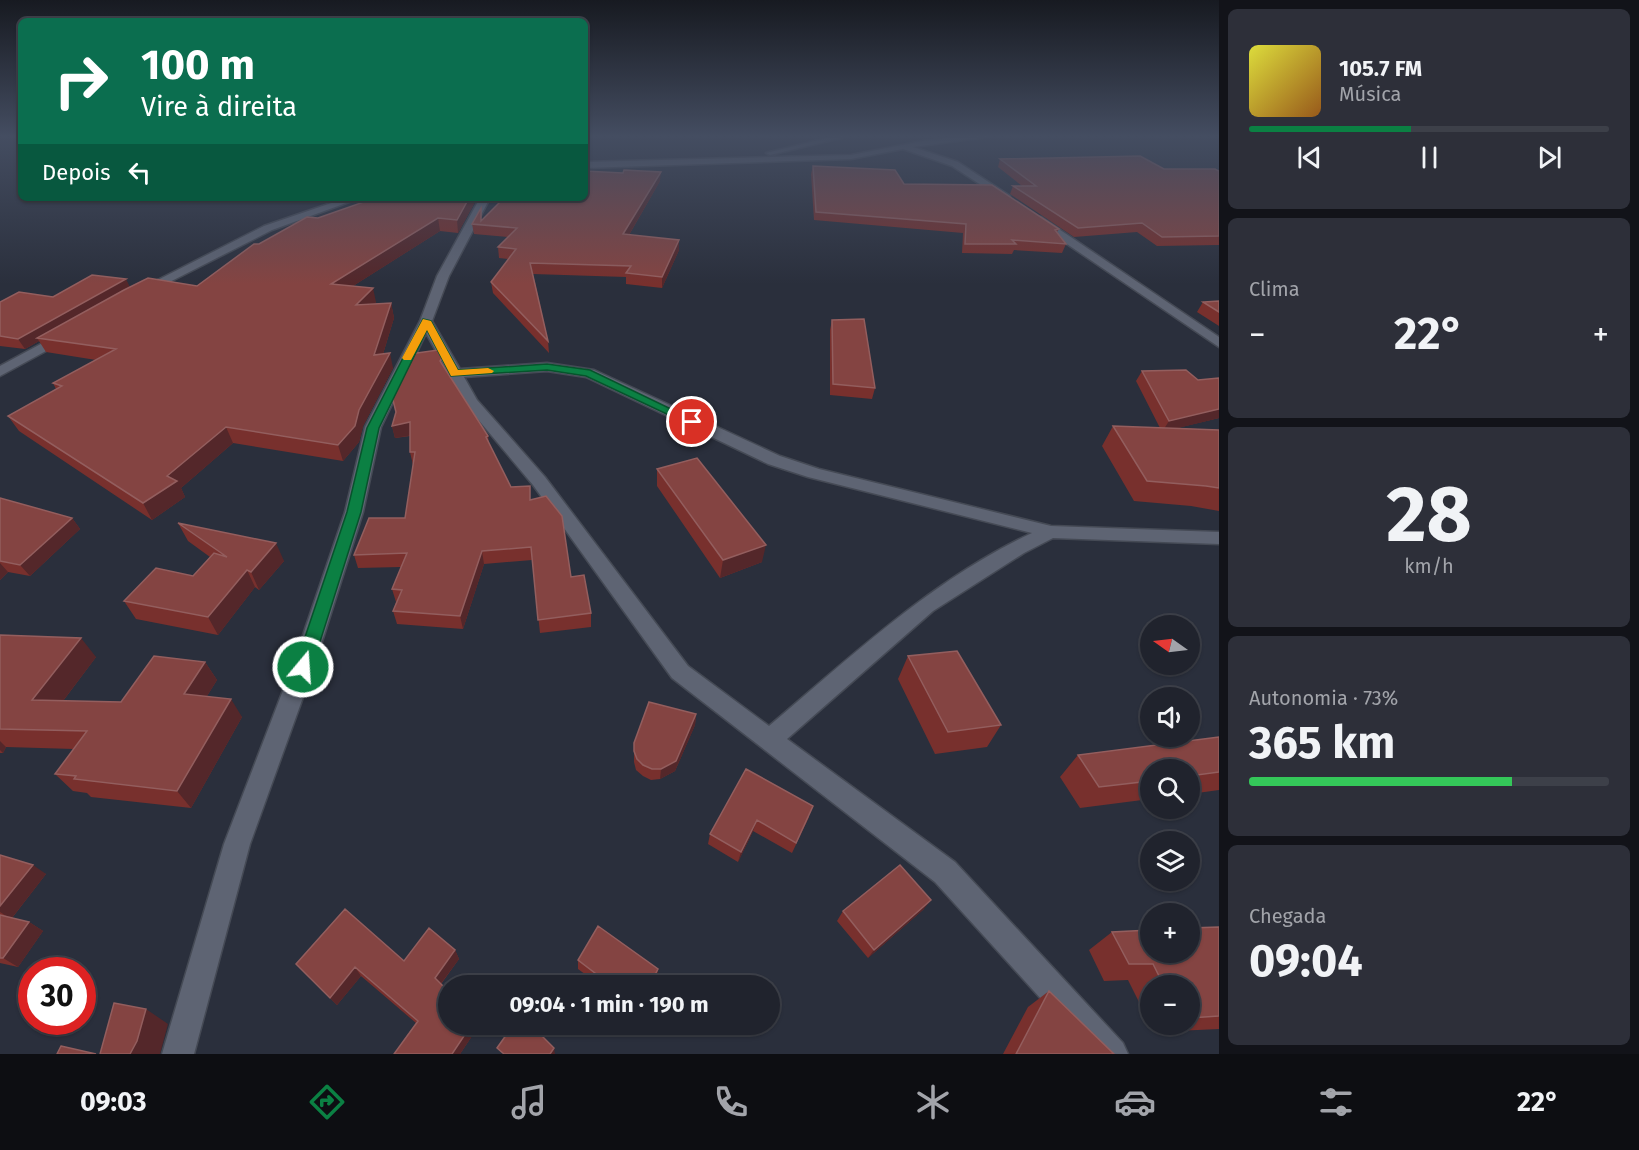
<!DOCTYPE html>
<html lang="pt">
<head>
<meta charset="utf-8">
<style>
	:root { --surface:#20232d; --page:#2d2f39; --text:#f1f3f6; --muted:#a2a4aa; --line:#3d4049; --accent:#0b8043 }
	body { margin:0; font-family:"Fira Sans",sans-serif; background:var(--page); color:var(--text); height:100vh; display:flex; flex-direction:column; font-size:22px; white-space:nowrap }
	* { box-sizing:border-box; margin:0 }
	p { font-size:20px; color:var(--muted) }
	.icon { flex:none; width:33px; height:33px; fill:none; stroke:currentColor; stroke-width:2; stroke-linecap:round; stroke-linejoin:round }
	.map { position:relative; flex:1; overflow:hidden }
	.sheet { display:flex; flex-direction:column; gap:9px; padding:9px; background:#121319; width:420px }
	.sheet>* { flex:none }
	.hud { position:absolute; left:18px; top:18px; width:570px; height:183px; border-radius:9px; box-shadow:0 2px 4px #0004,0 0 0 2px var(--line); background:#0b6e4f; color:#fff; overflow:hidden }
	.needle { width:39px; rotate:284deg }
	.buttons { position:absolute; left:1140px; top:615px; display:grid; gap:12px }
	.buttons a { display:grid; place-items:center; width:60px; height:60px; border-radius:50%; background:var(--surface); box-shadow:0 2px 4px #0004,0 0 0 2px var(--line); font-size:30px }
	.speed { position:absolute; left:18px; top:957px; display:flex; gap:12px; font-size:30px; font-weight:700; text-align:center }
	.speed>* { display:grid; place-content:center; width:78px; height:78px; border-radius:50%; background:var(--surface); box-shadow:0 2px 4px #0004,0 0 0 2px var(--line); line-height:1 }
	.speed .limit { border:9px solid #d22; background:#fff; color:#111 }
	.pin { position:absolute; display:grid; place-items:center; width:51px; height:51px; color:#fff; margin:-26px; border:3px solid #fff; border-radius:50%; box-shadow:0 2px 6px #0007 }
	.me { position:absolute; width:66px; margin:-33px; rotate:18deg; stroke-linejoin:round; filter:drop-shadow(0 0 4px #0008) }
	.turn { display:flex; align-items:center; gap:21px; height:126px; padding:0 24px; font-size:27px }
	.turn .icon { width:78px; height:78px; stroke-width:2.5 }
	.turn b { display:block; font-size:42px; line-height:51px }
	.then { display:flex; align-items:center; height:57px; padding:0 24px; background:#0003; gap:12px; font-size:22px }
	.big { font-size:45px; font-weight:700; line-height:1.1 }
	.sheet .tile { flex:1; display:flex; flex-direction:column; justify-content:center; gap:9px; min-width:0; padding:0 21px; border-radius:9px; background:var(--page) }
	.sheet .dial { align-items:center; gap:0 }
	.dial b { font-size:78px; line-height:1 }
	.song { display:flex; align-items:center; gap:18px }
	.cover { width:72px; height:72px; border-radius:9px; background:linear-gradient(135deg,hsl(60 70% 55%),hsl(30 70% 35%)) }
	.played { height:6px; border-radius:3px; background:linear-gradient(90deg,var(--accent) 45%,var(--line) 45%) }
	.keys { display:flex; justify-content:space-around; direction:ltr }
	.heat { display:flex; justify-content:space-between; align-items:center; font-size:33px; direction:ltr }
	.charge { height:9px; border-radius:4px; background:linear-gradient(90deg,#34c759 73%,var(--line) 0) }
	.trip { position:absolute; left:438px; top:975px; width:342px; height:60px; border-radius:30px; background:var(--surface); box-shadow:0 2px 4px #0004,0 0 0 2px var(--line); font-weight:700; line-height:60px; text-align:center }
	.tab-bar { display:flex; height:96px; justify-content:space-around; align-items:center; background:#0d0e12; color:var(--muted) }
	.tab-bar .icon { width:42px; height:42px }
	.tab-bar .current { color:var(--accent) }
	.tab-bar b { font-size:27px; color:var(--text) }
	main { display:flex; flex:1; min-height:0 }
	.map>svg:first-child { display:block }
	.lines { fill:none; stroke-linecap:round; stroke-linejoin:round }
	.minor-casing { stroke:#454a55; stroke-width:3 }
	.minor { fill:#5e6473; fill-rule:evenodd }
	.wall { fill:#78302d; fill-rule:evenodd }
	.shaded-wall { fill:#54272a }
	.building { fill:#844442; stroke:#935e5e; stroke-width:1.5 }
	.route { fill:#0b8043; stroke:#07532c; stroke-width:1.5 }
	.slow { fill:#f59e0b }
</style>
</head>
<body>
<main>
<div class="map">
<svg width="1219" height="1054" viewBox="0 0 1219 1054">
	<rect width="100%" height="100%" fill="#2a2f3c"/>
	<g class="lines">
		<g class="minor-casing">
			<path id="minor" d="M835,136H849L770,155L766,153Z
				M967,136H993L913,147L958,162L1010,196V200H1004L952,166L903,149L851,159L585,168V162L851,155L923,141Z
				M346,198H360L272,230L146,294L142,295L136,291L264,226Z
				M480,198H490L449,276L432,321L460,369L547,363L594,370L780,456L819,469L1051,526L1219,532V544L1053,538L1024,553L933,611L787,739L955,862L1123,1043L1128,1054H1091L935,882L672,678L533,485L466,405L426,333L381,427L363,512L314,667L250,844L194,1054H162L224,844L292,667L345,512L365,427L420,321L437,276ZM547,371L586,377L768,464L808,477L1032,533C933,579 852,656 769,726L688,666L545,477L477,400L464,377Z
				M1033,217H1041L1219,337V347L1033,221Z
				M63,332L68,333L69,336L68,339L0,376V366Z"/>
		</g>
		<use href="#minor" class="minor"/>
	</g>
	<path class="wall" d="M1000,159L1164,169L1219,171V245L1157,246L1137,232L1074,237L1010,194L1013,186H1022L998,167Z
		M813,166L904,184L1059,229L1057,232L1066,244L1062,253L1014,250L1012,254L962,253L963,233L814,220L811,174Z
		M660,181L629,235L679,250L662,288L626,284V277L533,274L548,341L549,353L493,293L491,282L508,259L499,258L498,247L508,237L474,234L472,224L482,220Z
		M477,198L458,233L440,231L353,286L376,302L374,304L391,303L394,318L383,354L393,368L363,426L359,442L343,461L233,443L181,488L185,497L152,520L19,431L8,416L56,389L53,383L96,360L46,352L39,341L25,349L0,346V302L130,287L197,286L259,244L318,218L383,199Z
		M1219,301V326L1197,312L1203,302Z
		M832,320L875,388L872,399L830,395V330Z
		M443,367L488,436L489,444L511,487L531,500L591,613V627L540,633L532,560L484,564L463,629L397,624L393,611L396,602L392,589L401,567L358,568L354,555L405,518L413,465L410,452V436L395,438L392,426Z
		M1142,371L1198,380L1219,378V418L1177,428L1219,430V511L1191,506L1134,501L1102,446L1113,426L1160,428L1136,381Z
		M657,469L762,562L720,578L657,486Z
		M0,498L72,518L80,529L30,576L8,572L0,580Z
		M178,523L284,561L259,590L255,587L218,635L136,619L124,601L193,576L210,557L188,541Z
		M0,635L96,657L63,701L121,702L205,662L217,680L207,696L242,717L191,808L91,797L87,793L73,791L55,774L74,749L6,747L3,753H0Z
		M908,656L1001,725L987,747L935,754L898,679Z
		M696,714L695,725L675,771L660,779L651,780L643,776L636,770L634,762V743Z
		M1219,737V790L1190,794V770H1150V799L1080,808L1060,777L1078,755Z
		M746,769L809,817L792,853L753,831L738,862L708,844L710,834Z
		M0,855L46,874L12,918L29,922L43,931L18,967L0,963Z
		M924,909L868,958L837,921L843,911Z
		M1219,927V1029L1154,1032L1128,980L1104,981L1089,950L1112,932ZM1150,986H1190V1024H1150Z
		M455,950L459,959L441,984L448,1024H480L460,1054H394L416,1023L361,976L337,1005L296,964L404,961Z
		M578,960L658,969L657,978L652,986H601L578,969Z
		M1049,991L1114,1054H1003L1028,1007Z"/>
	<path class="shaded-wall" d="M661,172L660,181L623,245V234Z
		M469,198H477L458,233L457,220Z
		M438,218L440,231L334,298L331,284Z
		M679,240V250L662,288V277Z
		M126,279L131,289L37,338L39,341L25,349L18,339Z
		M373,288L376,302L359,319L356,305Z
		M391,303L394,318L378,370L374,355Z
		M390,353L393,368L363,426L359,442L343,461L338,445L359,410Z
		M1219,409V418L1162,432L1169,421Z
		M410,422L413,435L395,438L392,426Z
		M226,427L233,443L181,488L185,497L152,520L143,503L167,476Z
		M72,518L80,529L30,576L20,565Z
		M276,543L284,561L259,590L251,572Z
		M766,545L762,562L720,578L723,560Z
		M482,551L484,564L463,629L460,616Z
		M0,563L8,572L0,580Z
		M247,570L255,587L218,635L208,617Z
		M81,638L96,657L50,718L32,700Z
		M205,662L217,680L197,712L184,694Z
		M231,699L242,717L191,808L177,791Z
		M696,714L695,725L675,771L660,779L661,769Z
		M0,741L6,747L3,753L0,750Z
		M757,820L753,831L738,862L741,852Z
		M33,865L46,874L11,919L0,912V906Z
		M931,900L924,909L868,958L874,950Z
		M29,922L43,931L18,967L3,958Z
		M455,950L459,959L439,986L435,978Z
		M355,967L361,976L337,1005L330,998Z
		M658,969L657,978L652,986H649Z
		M146,1009L168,1024L160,1054H130Z
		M472,1024H480L460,1054H452Z
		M554,1048L555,1054H550Z"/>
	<path class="building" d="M1140,156L1164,169H1215L1219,171V236L1162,237L1142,223L1078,228L1013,186H1036L1000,159Z
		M813,166L895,170L904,184L992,185L1059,229L1055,230L1066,244L1012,240L1016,244H965L966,224L816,212Z
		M624,170L661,172L623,234L679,240L662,277L626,273L631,266L530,263L548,341L491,282L516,249L498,247L517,228L472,224L481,208V221L504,198H585V171L623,173Z
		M375,198L383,199L385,198H469L457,220L438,218L331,284L373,288L356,305L391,303L374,355L390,353L359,410L355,426L338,445L226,427L167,476L177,481L143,503L8,416L62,386L53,383L116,349L37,338L124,290L148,278L197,286L254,244H259L307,217L318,218Z
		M92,275L126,279L18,339L0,336V302L19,292L53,297Z
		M1219,301V312L1203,302Z
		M864,319L875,388L833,384L832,320Z
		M438,350L442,358L440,361L488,436L486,437L511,487L530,486V500L546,496L562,516L571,577L584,575L591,613L538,620L531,547L482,551L460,616L393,611L402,590L392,589L407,553L354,555L369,518H405L415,452H410V422L392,426L396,412L391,392L410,354Z
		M1186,370L1198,380L1219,378V409L1169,421L1142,371Z
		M1113,426L1219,430V488L1206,486L1147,481Z
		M697,458L766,545L723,560L657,469Z
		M0,498L72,518L20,565L0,561Z
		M178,523L276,543L251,572L247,570L208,617L124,601L156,568L193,576L214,553L227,557Z
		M0,635L81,638L32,700L121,702L154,656L205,662L184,694L231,699L177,791L74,779L76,776L55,774L87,731L0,729Z
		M957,651L1001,725L948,732L908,656Z
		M649,702L696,714L676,761L661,769H652L643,765L637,759L634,751V743Z
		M1219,737V772L1190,776V770H1150V781L1099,787L1078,755Z
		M746,769L813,806L796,843L757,820L741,852L710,834Z
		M0,855L33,865L0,906Z
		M900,865L931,900L874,950L843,911Z
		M345,909L404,961L429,928L455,950L435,978L448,991V1024H472L452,1054H394L418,1021L355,967L330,998L296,964Z
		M0,915L29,922L3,958H0Z
		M598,926L658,969L649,986H612L578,960Z
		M1219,927V1016L1190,1018V986H1164L1153,964H1129L1112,932L1150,930V952H1190V928Z
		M1049,991L1114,1054H1016Z
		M114,1003L146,1009L137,1041L130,1054H100Z
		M514,1024H530L554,1048L550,1054H504L497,1048Z
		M61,1046L96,1054H57Z"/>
	<linearGradient id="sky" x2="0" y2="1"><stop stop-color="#171a21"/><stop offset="0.48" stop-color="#444d61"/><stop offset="1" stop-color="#444d61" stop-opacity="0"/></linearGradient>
	<rect width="1219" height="284" fill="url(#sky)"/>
	<path class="route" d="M423,319L431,321L458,370L547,364L590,370L698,422L692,425L688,424L586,376L547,370L451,376L427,330L379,428L361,512L312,667L309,672L303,673L297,672L295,667L347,512L367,428Z"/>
	<path class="slow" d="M423,319L431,321L458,370L488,368L494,371L492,373L451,376L427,330L411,360H404L402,358Z"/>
</svg>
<div class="buttons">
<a><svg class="needle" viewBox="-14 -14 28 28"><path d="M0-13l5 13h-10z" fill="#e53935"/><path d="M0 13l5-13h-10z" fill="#a2a4aa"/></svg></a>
<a><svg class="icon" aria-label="sound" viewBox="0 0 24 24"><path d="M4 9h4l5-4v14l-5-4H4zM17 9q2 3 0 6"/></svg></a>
<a><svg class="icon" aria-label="search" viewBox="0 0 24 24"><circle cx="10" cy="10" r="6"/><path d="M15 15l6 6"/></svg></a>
<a><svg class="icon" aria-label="layers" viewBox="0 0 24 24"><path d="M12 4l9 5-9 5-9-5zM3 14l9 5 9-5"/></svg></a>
<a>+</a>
<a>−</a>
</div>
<div class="speed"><div class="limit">30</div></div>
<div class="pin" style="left:692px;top:422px;background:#d93025"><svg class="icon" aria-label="arrive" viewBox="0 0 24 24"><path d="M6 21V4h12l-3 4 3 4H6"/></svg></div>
<svg class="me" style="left:303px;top:667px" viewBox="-20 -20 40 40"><circle r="17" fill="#0b8043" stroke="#fff" stroke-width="3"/><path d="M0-11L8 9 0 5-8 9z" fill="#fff"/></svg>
<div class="trip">09:04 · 1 min · 190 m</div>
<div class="hud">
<div class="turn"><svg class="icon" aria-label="right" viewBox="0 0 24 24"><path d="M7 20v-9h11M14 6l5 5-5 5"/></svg><div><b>100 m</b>Vire à direita</div></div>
<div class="then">Depois<svg class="icon" aria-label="left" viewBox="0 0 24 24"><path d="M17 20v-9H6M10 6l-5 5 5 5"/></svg></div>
</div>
</div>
<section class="sheet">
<div class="tile">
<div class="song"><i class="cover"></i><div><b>105.7 FM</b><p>Música</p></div></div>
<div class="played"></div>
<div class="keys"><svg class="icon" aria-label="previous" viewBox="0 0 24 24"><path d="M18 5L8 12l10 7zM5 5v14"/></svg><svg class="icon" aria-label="pause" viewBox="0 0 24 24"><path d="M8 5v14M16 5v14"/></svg><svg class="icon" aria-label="next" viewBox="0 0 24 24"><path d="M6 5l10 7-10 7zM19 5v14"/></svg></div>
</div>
<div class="tile"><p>Clima</p>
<div class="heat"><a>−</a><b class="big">22°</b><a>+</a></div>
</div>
<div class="tile dial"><b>28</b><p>km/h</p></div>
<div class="tile"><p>Autonomia · 73%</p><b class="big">365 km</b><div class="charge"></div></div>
<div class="tile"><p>Chegada</p><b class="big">09:04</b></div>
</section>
</main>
<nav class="tab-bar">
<b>09:03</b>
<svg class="icon current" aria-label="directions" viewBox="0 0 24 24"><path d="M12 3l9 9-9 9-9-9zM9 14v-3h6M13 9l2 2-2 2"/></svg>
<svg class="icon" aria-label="music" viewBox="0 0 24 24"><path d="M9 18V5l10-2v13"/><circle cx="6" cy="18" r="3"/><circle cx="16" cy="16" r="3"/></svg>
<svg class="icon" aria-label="phone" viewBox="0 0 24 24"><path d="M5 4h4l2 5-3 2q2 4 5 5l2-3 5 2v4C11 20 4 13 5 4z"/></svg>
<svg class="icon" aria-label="climate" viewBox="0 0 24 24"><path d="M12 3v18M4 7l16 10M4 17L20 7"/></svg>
<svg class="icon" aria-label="car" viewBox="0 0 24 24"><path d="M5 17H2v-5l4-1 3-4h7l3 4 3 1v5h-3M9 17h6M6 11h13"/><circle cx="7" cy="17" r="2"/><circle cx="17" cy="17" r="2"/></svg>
<svg class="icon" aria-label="filters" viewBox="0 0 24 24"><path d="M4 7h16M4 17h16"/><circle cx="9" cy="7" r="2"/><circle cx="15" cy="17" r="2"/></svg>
<b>22°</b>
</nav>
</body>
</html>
